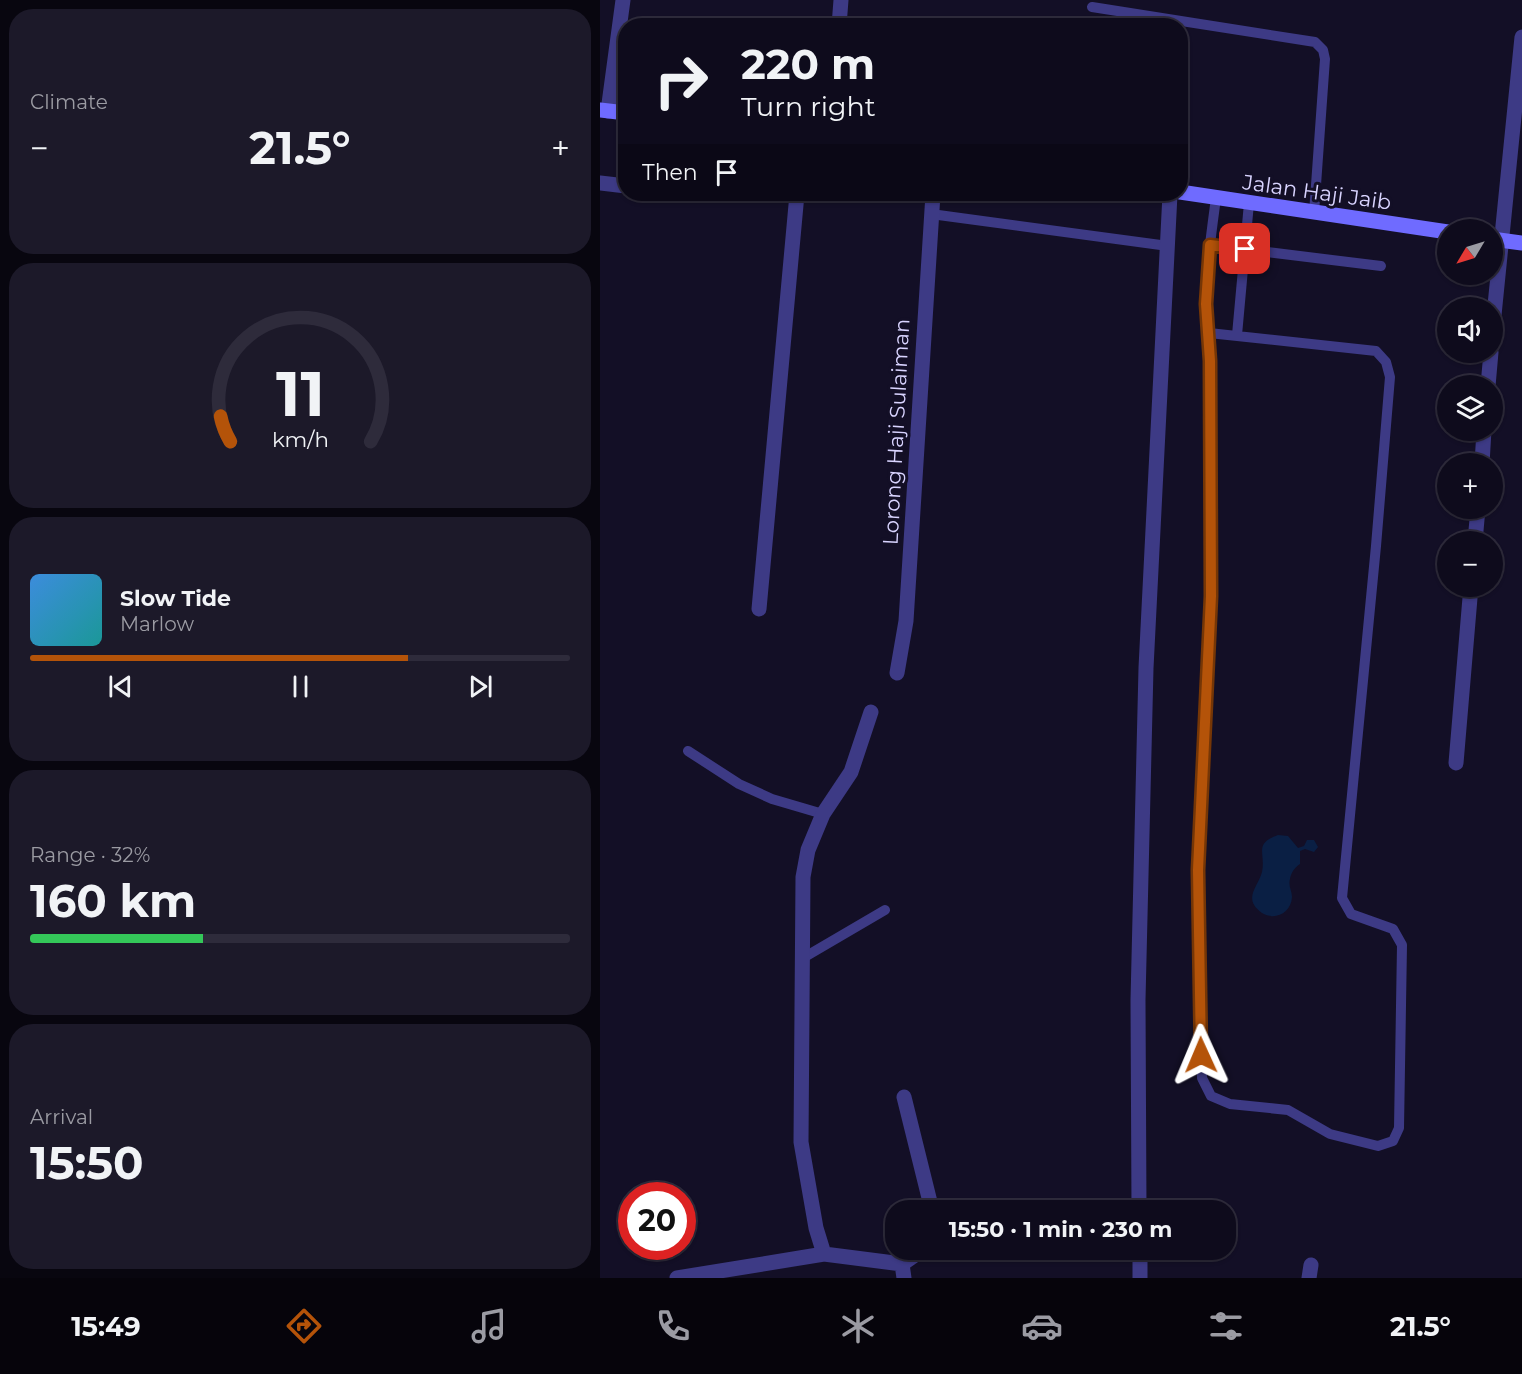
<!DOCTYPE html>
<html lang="en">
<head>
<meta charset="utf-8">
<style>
	:root { --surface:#0e0b1c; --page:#1c1929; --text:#f1f3f6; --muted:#9b9ba3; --line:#2e2b3b; --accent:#b45309 }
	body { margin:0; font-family:Montserrat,sans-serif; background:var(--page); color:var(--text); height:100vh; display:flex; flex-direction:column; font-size:22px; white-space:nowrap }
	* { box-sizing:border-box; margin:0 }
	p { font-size:20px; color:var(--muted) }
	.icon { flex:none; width:33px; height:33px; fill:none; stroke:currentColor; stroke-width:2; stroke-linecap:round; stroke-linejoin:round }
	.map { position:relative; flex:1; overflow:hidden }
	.details { display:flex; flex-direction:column; gap:9px; padding:9px; background:#08060f; width:600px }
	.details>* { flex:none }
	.top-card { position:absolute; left:18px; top:18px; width:570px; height:183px; border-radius:24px; box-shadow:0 2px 4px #0004,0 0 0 2px var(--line); background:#0e0b1c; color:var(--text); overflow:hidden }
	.needle { width:39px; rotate:232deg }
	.controls { position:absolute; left:837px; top:219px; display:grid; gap:12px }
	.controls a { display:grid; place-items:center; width:66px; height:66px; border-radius:50%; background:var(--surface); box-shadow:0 2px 4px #0004,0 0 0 2px var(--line); font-size:30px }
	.speed { position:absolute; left:18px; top:1182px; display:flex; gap:12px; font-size:30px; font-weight:700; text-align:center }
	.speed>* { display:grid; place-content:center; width:78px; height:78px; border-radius:50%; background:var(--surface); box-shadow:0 2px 4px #0004,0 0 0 2px var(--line); line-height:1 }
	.speed .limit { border:9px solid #d22; background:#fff; color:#111 }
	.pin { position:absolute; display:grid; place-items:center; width:51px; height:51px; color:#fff; margin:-26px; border-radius:12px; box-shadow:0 3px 9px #0006 }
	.me { position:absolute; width:66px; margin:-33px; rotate:359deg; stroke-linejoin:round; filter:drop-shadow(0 0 4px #0008) }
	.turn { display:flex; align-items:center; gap:21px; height:126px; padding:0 24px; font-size:27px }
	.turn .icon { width:78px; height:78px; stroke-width:2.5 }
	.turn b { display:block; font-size:42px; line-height:51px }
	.then { display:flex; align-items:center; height:57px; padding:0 24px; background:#0003; gap:12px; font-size:22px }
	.big { font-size:45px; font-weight:700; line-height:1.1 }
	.details .card { flex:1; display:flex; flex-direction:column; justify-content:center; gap:9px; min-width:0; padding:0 21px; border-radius:24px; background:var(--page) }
	.details .dial { align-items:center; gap:0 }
	.dial svg { height:156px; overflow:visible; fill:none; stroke:var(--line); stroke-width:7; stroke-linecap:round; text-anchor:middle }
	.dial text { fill:var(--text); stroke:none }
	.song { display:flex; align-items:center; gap:18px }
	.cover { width:72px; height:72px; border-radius:9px; background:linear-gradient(135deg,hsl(210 70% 55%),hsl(180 70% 35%)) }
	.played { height:6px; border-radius:3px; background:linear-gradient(90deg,var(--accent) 70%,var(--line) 70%) }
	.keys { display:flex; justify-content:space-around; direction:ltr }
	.heat { display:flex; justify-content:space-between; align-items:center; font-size:33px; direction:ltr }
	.charge { height:9px; border-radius:4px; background:linear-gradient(90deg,#34c759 32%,var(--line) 0) }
	.trip { position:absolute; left:285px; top:1200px; width:351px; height:60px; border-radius:24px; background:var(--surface); box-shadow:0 2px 4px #0004,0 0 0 2px var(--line); font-weight:700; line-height:60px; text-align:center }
	.menu { display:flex; height:96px; justify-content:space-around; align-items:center; background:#06040b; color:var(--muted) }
	.menu .icon { width:42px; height:42px }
	.menu .active { color:var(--accent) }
	.menu b { font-size:27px; color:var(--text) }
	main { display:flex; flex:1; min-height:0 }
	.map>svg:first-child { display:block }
	.water { fill:#0a1f44 }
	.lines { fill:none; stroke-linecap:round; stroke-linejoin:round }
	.lane { stroke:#3d3a85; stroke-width:10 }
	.street { stroke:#3d3a85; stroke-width:15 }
	.secondary { stroke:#6f6bff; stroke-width:15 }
	.route-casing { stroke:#753606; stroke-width:15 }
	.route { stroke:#b45309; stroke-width:10 }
	.labels { text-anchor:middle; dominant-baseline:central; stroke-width:6; stroke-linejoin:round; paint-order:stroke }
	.street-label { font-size:21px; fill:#d9d4ff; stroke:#130f26 }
</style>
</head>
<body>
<main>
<section class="details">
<div class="card"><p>Climate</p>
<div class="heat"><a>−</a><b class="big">21.5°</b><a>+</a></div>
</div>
<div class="card dial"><svg viewBox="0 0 100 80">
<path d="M14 69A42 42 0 1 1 86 69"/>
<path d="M14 69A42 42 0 0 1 9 56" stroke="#b45309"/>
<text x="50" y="56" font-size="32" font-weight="700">11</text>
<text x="50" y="72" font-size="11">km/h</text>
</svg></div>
<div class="card">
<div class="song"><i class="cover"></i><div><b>Slow Tide</b><p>Marlow</p></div></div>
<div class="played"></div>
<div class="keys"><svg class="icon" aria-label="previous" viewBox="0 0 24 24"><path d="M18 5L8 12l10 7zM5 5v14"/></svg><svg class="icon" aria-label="pause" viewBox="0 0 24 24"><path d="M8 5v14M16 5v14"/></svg><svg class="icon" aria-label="next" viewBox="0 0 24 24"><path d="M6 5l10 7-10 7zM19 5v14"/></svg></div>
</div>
<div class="card"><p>Range · 32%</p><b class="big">160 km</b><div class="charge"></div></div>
<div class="card"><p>Arrival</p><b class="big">15:50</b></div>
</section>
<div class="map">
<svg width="922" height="1278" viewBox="0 0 922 1278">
	<rect width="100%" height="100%" fill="#130f26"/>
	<path class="water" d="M678,835L688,836L698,848L704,846L707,840H714L718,847L714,852L705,849L700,851V864C694,868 691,873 690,879C688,886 692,891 692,897C691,913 675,921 662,913C642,899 658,887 662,872C666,853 653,844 678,835Z"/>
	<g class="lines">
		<path class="lane" d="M492,7L715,42L723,50L725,59L714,213
			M331,214L568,246
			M610,245L781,266
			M609,333L776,351L786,362L790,377L776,546L742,898L751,914L793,929L802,945L799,1128L793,1141L778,1146L730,1134L688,1110L630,1104L611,1096L602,1078L598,870L611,596Z
			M609,333C603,287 610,243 616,198
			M637,335L649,203
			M88,751L139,784L172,799L223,814
			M203,958L285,910"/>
		<path class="street" d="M239,26L241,0
			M8,111L23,0
			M0,183L26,186
			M892,335L922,37
			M888,386L891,352
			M882,464L884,430
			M875,542L878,508
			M159,609L197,194
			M297,673L306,621L333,194
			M856,763L871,586
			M304,1097L332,1210
			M539,1210L538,1000L546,668L570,194
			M540,1250V1278
			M224,1254L216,1228L201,1142L203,877L208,850L223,814L251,772L271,712
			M302,1264L322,1250
			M77,1278L224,1254L302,1264L304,1278
			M709,1278L711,1265"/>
		<path class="secondary" d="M0,110L26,113
			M580,192L848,232
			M892,239L922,243"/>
	</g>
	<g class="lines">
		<g class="route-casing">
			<path id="route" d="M601,1055L598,870L611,596L610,361L606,304L610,245L645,249"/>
		</g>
		<use href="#route" class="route"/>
	</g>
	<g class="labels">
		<g class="street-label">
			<text transform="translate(717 192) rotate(8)">Jalan Haji Jaib</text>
			<text transform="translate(296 432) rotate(-87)">Lorong Haji Sulaiman</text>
		</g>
	</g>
</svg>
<div class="controls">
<a><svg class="needle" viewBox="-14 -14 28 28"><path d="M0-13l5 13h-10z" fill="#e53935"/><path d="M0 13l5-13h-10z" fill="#9b9ba3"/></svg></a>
<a><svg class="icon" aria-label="sound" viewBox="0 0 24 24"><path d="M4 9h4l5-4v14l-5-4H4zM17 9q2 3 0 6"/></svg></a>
<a><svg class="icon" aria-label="layers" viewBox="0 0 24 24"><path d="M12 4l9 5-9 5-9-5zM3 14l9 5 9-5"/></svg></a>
<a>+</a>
<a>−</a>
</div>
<div class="speed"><div class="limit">20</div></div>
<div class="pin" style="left:645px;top:249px;background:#d93025"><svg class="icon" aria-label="arrive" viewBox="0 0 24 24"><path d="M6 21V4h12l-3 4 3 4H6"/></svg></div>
<svg class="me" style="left:601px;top:1055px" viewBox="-20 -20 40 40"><path d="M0-17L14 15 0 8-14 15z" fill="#b45309" stroke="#fff" stroke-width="4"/></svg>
<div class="trip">15:50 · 1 min · 230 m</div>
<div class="top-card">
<div class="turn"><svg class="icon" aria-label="right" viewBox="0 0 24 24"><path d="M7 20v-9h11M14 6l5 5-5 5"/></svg><div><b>220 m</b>Turn right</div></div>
<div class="then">Then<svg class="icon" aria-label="arrive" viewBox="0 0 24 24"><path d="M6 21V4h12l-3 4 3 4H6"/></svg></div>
</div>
</div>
</main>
<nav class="menu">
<b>15:49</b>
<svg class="icon active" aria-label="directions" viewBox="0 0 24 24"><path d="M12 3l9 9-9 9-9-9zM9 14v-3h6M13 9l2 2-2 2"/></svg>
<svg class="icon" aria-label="music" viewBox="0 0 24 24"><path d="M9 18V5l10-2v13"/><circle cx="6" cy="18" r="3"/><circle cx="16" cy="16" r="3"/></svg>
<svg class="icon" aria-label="phone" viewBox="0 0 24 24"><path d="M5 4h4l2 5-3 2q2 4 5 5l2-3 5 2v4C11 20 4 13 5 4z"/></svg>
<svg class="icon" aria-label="climate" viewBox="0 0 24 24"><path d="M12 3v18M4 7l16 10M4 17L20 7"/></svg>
<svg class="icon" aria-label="car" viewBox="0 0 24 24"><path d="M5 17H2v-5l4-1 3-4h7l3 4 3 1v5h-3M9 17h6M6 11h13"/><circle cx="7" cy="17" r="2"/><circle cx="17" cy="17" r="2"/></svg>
<svg class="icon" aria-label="filters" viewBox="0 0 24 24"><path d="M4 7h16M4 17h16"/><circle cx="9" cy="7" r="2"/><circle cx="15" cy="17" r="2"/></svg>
<b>21.5°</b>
</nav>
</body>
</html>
